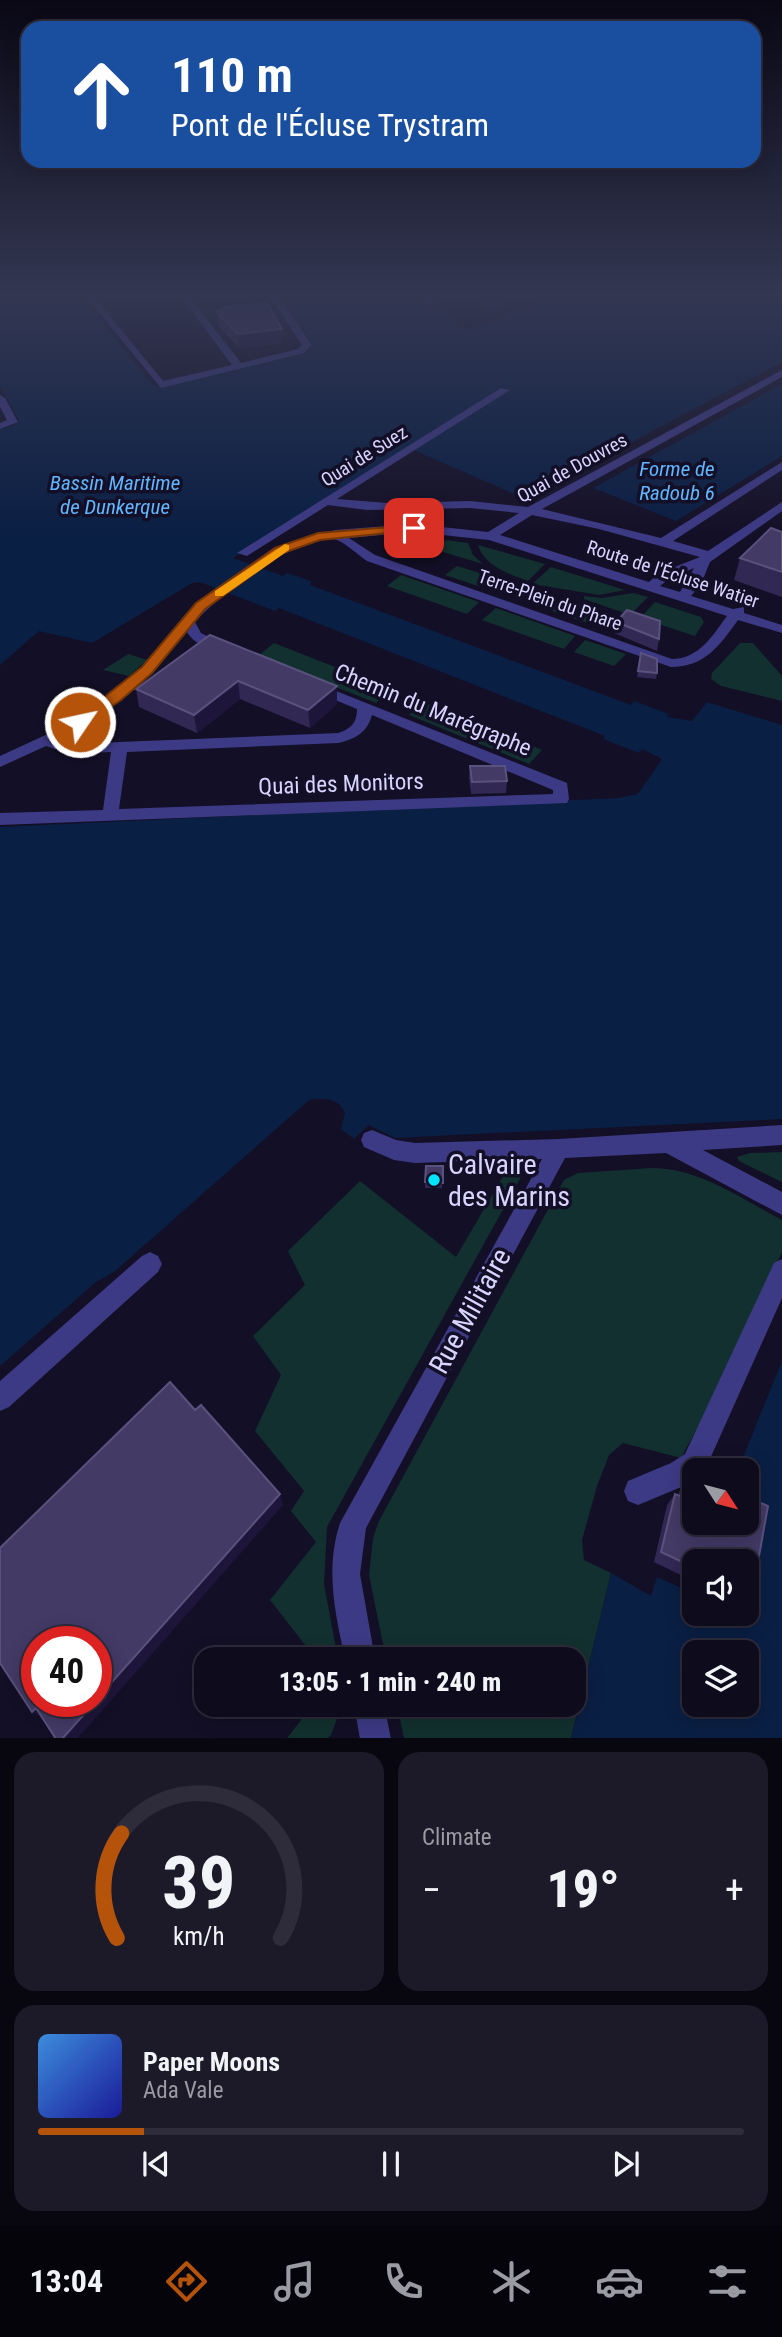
<!DOCTYPE html>
<html lang="en">
<head>
<meta charset="utf-8">
<style>
	:root { --surface:#0e0b1c; --page:#1c1929; --text:#f1f3f6; --muted:#9b9ba3; --line:#2e2b3b; --accent:#b45309 }
	body { margin:0; font-family:"Roboto Condensed",sans-serif; background:var(--page); color:var(--text); height:100vh; display:flex; flex-direction:column; font-size:26px; white-space:nowrap }
	* { box-sizing:border-box; margin:0 }
	p { font-size:23px; color:var(--muted) }
	.icon { flex:none; width:38px; height:38px; fill:none; stroke:currentColor; stroke-width:2; stroke-linecap:round; stroke-linejoin:round }
	.map { position:relative; height:1738px; overflow:hidden }
	.drawer { display:flex; flex-direction:column; gap:14px; padding:14px; background:#08060f; flex:1 }
	.drawer>* { flex:none }
	.banner { position:absolute; left:21px; top:21px; width:740px; height:147px; border-radius:21px; box-shadow:0 4px 18px #0003,0 0 0 2px var(--line); background:#1a4fa0; color:#fff; overflow:hidden }
	.needle { width:46px; rotate:126deg }
	.controls { position:absolute; left:682px; top:1458px; display:grid; gap:14px }
	.controls a { display:grid; place-items:center; width:77px; height:77px; border-radius:14px; background:var(--surface); box-shadow:0 4px 18px #0003,0 0 0 2px var(--line); font-size:35px }
	.speed { position:absolute; left:21px; top:1626px; display:flex; gap:14px; font-size:35px; font-weight:700; text-align:center }
	.speed>* { display:grid; place-content:center; width:91px; height:91px; border-radius:50%; background:var(--surface); box-shadow:0 4px 18px #0003,0 0 0 2px var(--line); line-height:1 }
	.speed .limit { border:10px solid #d22; background:#fff; color:#111 }
	.pin { position:absolute; display:grid; place-items:center; width:60px; height:60px; color:#fff; margin:-30px; border-radius:14px; box-shadow:0 4px 10px #0006 }
	.me { position:absolute; width:77px; margin:-38px; rotate:56deg; stroke-linejoin:round; filter:drop-shadow(0 0 5px #0008) }
	.turn { display:flex; align-items:center; gap:24px; height:147px; padding:0 35px; font-size:32px }
	.turn .icon { width:91px; height:91px; stroke-width:2.5 }
	.turn b { display:block; font-size:49px; line-height:60px }
	.big { font-size:52px; font-weight:800; line-height:1.1 }
	.drawer .tile { flex:1; display:flex; flex-direction:column; justify-content:center; gap:10px; min-width:0; padding:0 24px; border-radius:21px; background:var(--page) }
	.drawer .dial { align-items:center; gap:0 }
	.dial svg { height:182px; overflow:visible; fill:none; stroke:var(--line); stroke-width:7; stroke-linecap:round; text-anchor:middle }
	.dial text { fill:var(--text); stroke:none }
	.song { display:flex; align-items:center; gap:21px }
	.cover { width:84px; height:84px; border-radius:10px; background:linear-gradient(135deg,hsl(210 70% 55%),hsl(240 70% 35%)) }
	.played { height:7px; border-radius:4px; background:linear-gradient(90deg,var(--accent) 15%,var(--line) 15%) }
	.keys { display:flex; justify-content:space-around; direction:ltr }
	.heat { display:flex; justify-content:space-between; align-items:center; font-size:38px; direction:ltr }
	.drawer .tiles { flex:1; display:grid; gap:14px; grid-template-columns:1fr 1fr }
	.tile:last-child { grid-column:span 2 }
	.trip { position:absolute; left:194px; top:1647px; width:392px; height:70px; border-radius:21px; background:var(--surface); box-shadow:0 4px 18px #0003,0 0 0 2px var(--line); font-weight:800; line-height:70px; text-align:center }
	.menu { display:flex; height:112px; justify-content:space-around; align-items:center; background:#06040b; color:var(--muted) }
	.menu .icon { width:49px; height:49px }
	.menu .active { color:var(--accent) }
	.menu b { font-size:32px; color:var(--text) }
	.map>svg:first-child { display:block }
	.green { fill:#12302f }
	.water { fill:#0a1f44; fill-rule:evenodd }
	.lines { fill:none; stroke-linecap:round; stroke-linejoin:round }
	.minor { fill:#3d3a85; fill-rule:evenodd }
	.wall { fill:#312854 }
	.shaded-wall { fill:#1d163a }
	.building { fill:#433a66; stroke:#5a527e; stroke-width:2 }
	.route { fill:#b45309; stroke:#753606; stroke-width:2 }
	.slow { fill:#f59e0b }
	.poi-dot { fill:#00e5ff; stroke:#130f26; stroke-width:2.5 }
	.labels { text-anchor:middle; dominant-baseline:central; stroke-width:7; stroke-linejoin:round; paint-order:stroke }
	.far-street-label { font-size:19px; fill:#d9d4ff; stroke:#130f26 }
	.far-water-label { font-size:21px; font-style:italic; fill:#62b6ff; stroke:#130f26 }
	.street-label { font-size:23px; fill:#d9d4ff; stroke:#130f26 }
	.near-poi-label { font-size:28px; fill:#d9d4ff; stroke:#130f26; text-anchor:start }
	.near-street-label { font-size:28px; fill:#d9d4ff; stroke:#130f26 }
</style>
</head>
<body>
<div class="map">
<svg width="782" height="1739" viewBox="0 0 782 1739">
	<rect width="100%" height="100%" fill="#130f26"/>
	<path class="green" d="M446,540L468,543L473,555L483,564L433,549Z
		M478,545L545,564L528,581C509,574 484,566 478,545Z
		M457,566L490,576L478,586L445,575Z
		M551,567L625,590L599,595L532,584Z
		M401,575L479,602L467,614L387,586Z
		M633,593L648,597L630,615L584,599V596L602,598Z
		M560,599L613,617L602,628L549,610Z
		M655,602L701,617L704,622L695,636L640,618Z
		M496,608L575,636L564,649L482,620Z
		M585,640L626,654L614,666L574,652Z
		M274,643L391,689L376,703L258,656Z
		M740,643H753L782,676V701L721,686L711,679L712,673Z
		M128,654L147,660L129,676L103,670Z
		M423,702L542,750L529,764L409,715Z
		M782,1152V1182L739,1161L737,1157L750,1153Z
		M515,1156L526,1168L327,1527L324,1584L338,1659H316L270,1600L316,1542L291,1511L304,1491L255,1431L281,1375L253,1336L305,1285L288,1251L360,1181L456,1257Z
		M652,1168C699,1168 742,1199 782,1220V1252L717,1392L681,1458L623,1443L609,1455L597,1486L582,1540L584,1560L611,1573L571,1738H404L397,1705L574,1704V1659H386L369,1575L373,1538L379,1521L564,1180L578,1173Z
		M313,1705H342L331,1735L328,1738H287Z"/>
	<path class="water" d="M0,294H80L152,384L162,387L306,352L313,345L280,294H418L430,307L447,312L456,326L471,329L535,304L526,294H782V362L525,499L412,449L508,390L505,388L233,558L283,576L287,573L311,581L310,585L631,705L634,701L669,714L667,717L692,721L707,702L782,725V1119L395,1138L369,1125L354,1139L341,1129L345,1113C339,1098 323,1097 309,1100L114,1272L96,1282L0,1366V827L618,798L638,794L662,759L642,749L639,753L603,739L605,736L279,608L275,611L200,582L192,583L92,643L39,631L0,665V429L14,425L19,420L0,386Z
		M782,384V456L676,521L593,488Z
		M782,1361V1738L571,1739L611,1573L651,1596L657,1577L695,1594V1614H747L764,1517L747,1490V1470H738ZM695,1652H747V1704H695Z"/>
	<g class="lines">
		<path class="minor" d="M84,294H92L163,381L232,365L179,294H187L241,363L298,349L302,345L269,294H277L312,345L304,353L161,388Z
			M421,294H429L436,302L429,304Z
			M782,370V377L542,509L661,538L782,462V470L673,541L708,551L782,502V511L710,562L701,584L691,596L733,609L744,607V613L782,625V633L738,620C720,645 705,667 671,667L367,561C358,555 345,542 334,539C303,531 215,598 195,622L201,633L227,646V652C214,654 193,643 187,632C150,676 110,714 59,740L71,744L338,733C351,729 357,723 357,709L311,690V684L316,683L567,783L569,799L567,803L0,825V813L103,810L111,752L70,754L46,746L0,767V756L52,732L95,706L142,667L196,603L275,547L335,530L414,524L488,532L519,513L470,508L367,510L328,505L247,556L237,553L501,388L510,390L337,499L388,503L470,501L528,507ZM532,515L599,529L700,557L659,573L649,582L500,535ZM414,532L489,540L727,616C713,635 699,659 672,659L375,555L349,538ZM694,568L680,592L660,586L669,579ZM372,715L553,790V794L119,809L127,752L338,743C355,739 367,733 372,715Z
			M0,395L5,398L18,422L0,429V423L7,420L0,407Z
			M782,1125V1145L703,1150L782,1192V1215L666,1153L565,1158L366,1528L360,1574L375,1659H345C335,1612 325,1570 340,1523L542,1159L415,1163L394,1160L364,1147L361,1140L364,1133L372,1130L396,1140L415,1143L559,1139Z
			M150,1252L158,1256L162,1264L158,1272L9,1407L0,1411V1381L142,1256Z
			M782,1259V1298L705,1470H695V1479L691,1483L638,1505L628,1501L624,1491L628,1481L671,1463L685,1454L774,1263Z
			M354,1704H384L391,1739H360Z"/>
	</g>
	<path class="wall" d="M476,294H507L506,304L490,312Z
		M223,307L282,329L283,343L239,348L218,325L216,311L224,310Z
		M782,532V597L734,580L740,558Z
		M616,622L659,639L657,651L614,633Z
		M210,635L337,686V704L310,728L240,699L197,733L139,707L136,689Z
		M641,653L657,673L656,679L637,677Z
		M470,766L507,781L506,793L471,794L469,778Z
		M426,1166H443L442,1188H425Z
		M687,1480L695,1484V1522H747V1497L768,1506L752,1595L747,1599V1561H695V1582L654,1562L667,1505L675,1494L678,1495L679,1492Z"/>
	<path class="shaded-wall" d="M496,294H507L506,304L490,312L491,296Z
		M282,329L283,343L239,348L238,334Z
		M238,681L240,699L197,733L194,715Z
		M337,686V704L310,728L308,710Z
		M280,1494L283,1505L77,1739H62Z
		M36,1708L43,1718L32,1712Z"/>
	<path class="building" d="M267,303L282,329L238,334L216,311L225,310L223,307Z
		M771,528L782,532V572L740,558Z
		M627,610L660,621L659,639L616,622Z
		M210,635L337,686L308,710L238,681L194,715L136,689Z
		M641,653L657,659V673L638,671Z
		M470,766H505L507,781L472,782Z
		M426,1166H443V1183L425,1182Z
		M170,1382L195,1410L201,1405L280,1494L96,1700V1642H37V1701H96L62,1739H56L36,1708L32,1712L0,1663V1548Z
		M687,1480L695,1484V1522H747V1497L768,1506L752,1595L747,1593V1561H695V1568L661,1552L675,1494L683,1497Z"/>
	<linearGradient id="sky" x2="0" y2="1"><stop stop-color="#0a0815"/><stop offset="0.55" stop-color="#333752"/><stop offset="1" stop-color="#333752" stop-opacity="0"/></linearGradient>
	<rect width="782" height="537" fill="url(#sky)"/>
	<path class="route" d="M414,525L419,528L417,530L320,540L283,553L205,609L152,673L121,700L85,725L73,722L142,667L196,603L275,548L318,533Z"/>
	<path class="slow" d="M285,544L289,545V550L223,596H215V591Z"/>
	<circle class="poi-dot" cx="434" cy="1180" r="7"/>
	<g class="labels">
		<g class="far-street-label">
			<text transform="translate(364 456) rotate(-32)">Quai de Suez</text>
			<text transform="translate(572 468) rotate(-29)">Quai de Douvres</text>
			<text transform="translate(673 574) rotate(18)">Route de l'Écluse Watier</text>
			<text transform="translate(550 600) rotate(19)">Terre-Plein du Phare</text>
		</g>
		<g class="far-water-label">
			<text x="677" y="469">Forme de<tspan x="677" dy="24">Radoub 6</tspan></text>
			<text x="115" y="483">Bassin Maritime<tspan x="115" dy="24">de Dunkerque</tspan></text>
		</g>
		<g class="street-label">
			<text transform="translate(433 710) rotate(22)">Chemin du Marégraphe</text>
			<text transform="translate(341 784) rotate(-2)">Quai des Monitors</text>
		</g>
		<g class="near-poi-label">
			<text x="448" y="1164">Calvaire<tspan x="448" dy="32">des Marins</tspan></text>
		</g>
		<g class="near-street-label">
			<text transform="translate(470 1311) rotate(-61)">Rue Militaire</text>
		</g>
	</g>
</svg>
<div class="controls">
<a><svg class="needle" viewBox="-14 -14 28 28"><path d="M0-13l5 13h-10z" fill="#e53935"/><path d="M0 13l5-13h-10z" fill="#9b9ba3"/></svg></a>
<a><svg class="icon" aria-label="sound" viewBox="0 0 24 24"><path d="M4 9h4l5-4v14l-5-4H4zM17 9q2 3 0 6"/></svg></a>
<a><svg class="icon" aria-label="layers" viewBox="0 0 24 24"><path d="M12 4l9 5-9 5-9-5zM3 14l9 5 9-5"/></svg></a>
</div>
<div class="speed"><div class="limit">40</div></div>
<div class="pin" style="left:414px;top:528px;background:#d93025"><svg class="icon" aria-label="arrive" viewBox="0 0 24 24"><path d="M6 21V4h12l-3 4 3 4H6"/></svg></div>
<svg class="me" style="left:80px;top:722px" viewBox="-20 -20 40 40"><circle r="17" fill="#b45309" stroke="#fff" stroke-width="3"/><path d="M0-11L8 9 0 5-8 9z" fill="#fff"/></svg>
<div class="trip">13:05 · 1 min · 240 m</div>
<div class="banner">
<div class="turn"><svg class="icon" aria-label="ahead" viewBox="0 0 24 24"><path d="M12 20V5M6 11l6-6 6 6"/></svg><div><b>110 m</b>Pont de l'Écluse Trystram</div></div>
</div>
</div>
<section class="drawer">
<div class="tiles">
<div class="tile dial"><svg viewBox="0 0 100 80">
<path d="M14 69A42 42 0 1 1 86 69"/>
<path d="M14 69A42 42 0 0 1 16 23" stroke="#b45309"/>
<text x="50" y="56" font-size="32" font-weight="700">39</text>
<text x="50" y="72" font-size="11">km/h</text>
</svg></div>
<div class="tile"><p>Climate</p>
<div class="heat"><a>−</a><b class="big">19°</b><a>+</a></div>
</div>
<div class="tile">
<div class="song"><i class="cover"></i><div><b>Paper Moons</b><p>Ada Vale</p></div></div>
<div class="played"></div>
<div class="keys"><svg class="icon" aria-label="previous" viewBox="0 0 24 24"><path d="M18 5L8 12l10 7zM5 5v14"/></svg><svg class="icon" aria-label="pause" viewBox="0 0 24 24"><path d="M8 5v14M16 5v14"/></svg><svg class="icon" aria-label="next" viewBox="0 0 24 24"><path d="M6 5l10 7-10 7zM19 5v14"/></svg></div>
</div>
</div>
</section>
<nav class="menu">
<b>13:04</b>
<svg class="icon active" aria-label="directions" viewBox="0 0 24 24"><path d="M12 3l9 9-9 9-9-9zM9 14v-3h6M13 9l2 2-2 2"/></svg>
<svg class="icon" aria-label="music" viewBox="0 0 24 24"><path d="M9 18V5l10-2v13"/><circle cx="6" cy="18" r="3"/><circle cx="16" cy="16" r="3"/></svg>
<svg class="icon" aria-label="phone" viewBox="0 0 24 24"><path d="M5 4h4l2 5-3 2q2 4 5 5l2-3 5 2v4C11 20 4 13 5 4z"/></svg>
<svg class="icon" aria-label="climate" viewBox="0 0 24 24"><path d="M12 3v18M4 7l16 10M4 17L20 7"/></svg>
<svg class="icon" aria-label="car" viewBox="0 0 24 24"><path d="M5 17H2v-5l4-1 3-4h7l3 4 3 1v5h-3M9 17h6M6 11h13"/><circle cx="7" cy="17" r="2"/><circle cx="17" cy="17" r="2"/></svg>
<svg class="icon" aria-label="filters" viewBox="0 0 24 24"><path d="M4 7h16M4 17h16"/><circle cx="9" cy="7" r="2"/><circle cx="15" cy="17" r="2"/></svg>
</nav>
</body>
</html>
